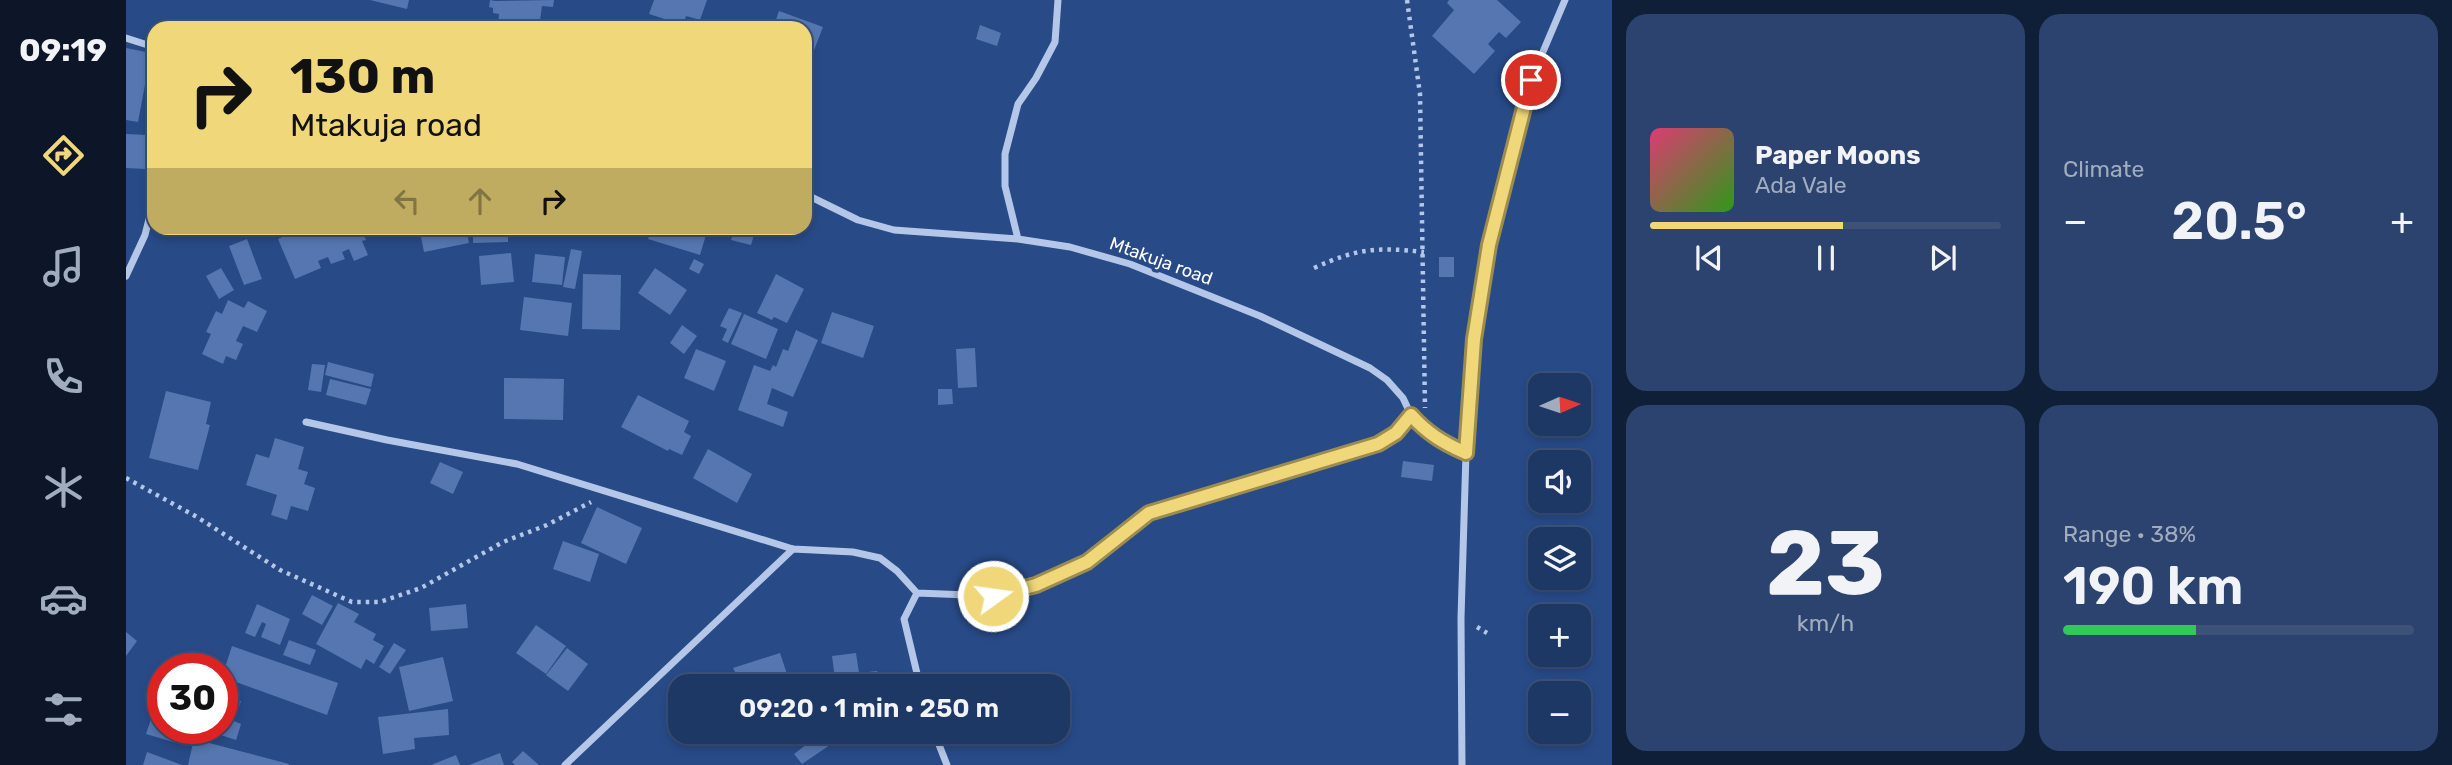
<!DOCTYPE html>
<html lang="en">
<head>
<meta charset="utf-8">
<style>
	:root { --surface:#1e3865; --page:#2b436e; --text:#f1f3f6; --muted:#a1acbf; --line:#3c5279; --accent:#f0d77a }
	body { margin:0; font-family:Rubik,sans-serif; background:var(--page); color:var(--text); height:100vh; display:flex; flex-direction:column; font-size:26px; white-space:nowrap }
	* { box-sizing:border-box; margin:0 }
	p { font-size:23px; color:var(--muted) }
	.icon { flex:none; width:38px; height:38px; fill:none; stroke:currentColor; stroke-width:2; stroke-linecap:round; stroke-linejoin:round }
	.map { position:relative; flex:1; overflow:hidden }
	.side { display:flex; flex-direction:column; gap:14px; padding:14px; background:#101f38; width:840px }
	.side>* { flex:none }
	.banner { position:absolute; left:21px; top:21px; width:665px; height:214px; border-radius:21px; box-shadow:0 4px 10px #0003,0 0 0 2px var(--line); background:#f0d77a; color:#111; overflow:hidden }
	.needle { width:46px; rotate:87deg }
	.buttons { position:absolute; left:1402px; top:373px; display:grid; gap:14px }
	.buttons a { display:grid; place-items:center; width:63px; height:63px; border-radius:14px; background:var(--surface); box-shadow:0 4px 10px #0003,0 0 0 2px var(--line); font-size:35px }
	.speed { position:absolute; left:21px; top:653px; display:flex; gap:14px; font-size:35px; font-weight:700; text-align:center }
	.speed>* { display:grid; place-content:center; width:91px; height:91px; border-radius:50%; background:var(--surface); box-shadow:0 4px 10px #0003,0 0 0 2px var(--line); line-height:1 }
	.speed .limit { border:10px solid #d22; background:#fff; color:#111 }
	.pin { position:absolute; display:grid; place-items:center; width:60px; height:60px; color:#fff; margin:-30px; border:4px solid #fff; border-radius:50%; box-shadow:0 2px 7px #0007 }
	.me { position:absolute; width:77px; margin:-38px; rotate:76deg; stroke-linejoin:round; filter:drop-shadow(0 0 5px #0008) }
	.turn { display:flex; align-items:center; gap:24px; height:147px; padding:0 28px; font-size:32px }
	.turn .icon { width:91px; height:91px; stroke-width:2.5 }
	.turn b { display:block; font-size:49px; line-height:60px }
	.lanes { display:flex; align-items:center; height:66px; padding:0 28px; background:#0003; justify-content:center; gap:35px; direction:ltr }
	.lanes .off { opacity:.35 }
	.big { font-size:52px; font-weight:600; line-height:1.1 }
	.side .widget { flex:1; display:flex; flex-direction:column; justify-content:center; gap:10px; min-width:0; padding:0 24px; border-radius:21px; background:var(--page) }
	.side .dial { align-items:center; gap:0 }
	.dial b { font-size:91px; line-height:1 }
	.song { display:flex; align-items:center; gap:21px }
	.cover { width:84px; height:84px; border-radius:10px; background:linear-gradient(135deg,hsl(340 70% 55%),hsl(110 70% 35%)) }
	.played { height:7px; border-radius:4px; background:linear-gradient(90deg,var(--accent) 55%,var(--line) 55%) }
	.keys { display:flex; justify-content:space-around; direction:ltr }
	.heat { display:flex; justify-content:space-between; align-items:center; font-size:38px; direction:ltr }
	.charge { height:10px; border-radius:5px; background:linear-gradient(90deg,#34c759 38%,var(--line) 0) }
	.side .tiles { flex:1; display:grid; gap:14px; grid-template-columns:repeat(2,1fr) }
	.trip { position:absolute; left:542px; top:674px; width:402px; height:70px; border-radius:21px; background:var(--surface); box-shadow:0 4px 10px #0003,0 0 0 2px var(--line); font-weight:600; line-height:70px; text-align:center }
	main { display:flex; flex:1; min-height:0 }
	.dock { display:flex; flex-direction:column; width:126px; justify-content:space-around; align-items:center; background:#0c1628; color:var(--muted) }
	.dock .icon { width:49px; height:49px }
	.dock .on { color:var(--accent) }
	.dock b { font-size:32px; color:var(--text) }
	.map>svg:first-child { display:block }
	.building { fill:#5576b0 }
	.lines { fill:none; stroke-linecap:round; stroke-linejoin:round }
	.path { stroke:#b4c7e8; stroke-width:4.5; stroke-dasharray:3.5 5; stroke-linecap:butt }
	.street { stroke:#b4c7e8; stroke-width:7 }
	.route-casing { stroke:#9c8c4f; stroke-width:18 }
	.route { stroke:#f0d77a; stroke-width:12 }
	.labels { text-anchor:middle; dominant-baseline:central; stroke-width:7; stroke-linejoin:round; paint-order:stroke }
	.street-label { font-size:18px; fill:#fff; stroke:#284a87 }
</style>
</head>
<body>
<main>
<nav class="dock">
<b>09:19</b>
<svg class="icon on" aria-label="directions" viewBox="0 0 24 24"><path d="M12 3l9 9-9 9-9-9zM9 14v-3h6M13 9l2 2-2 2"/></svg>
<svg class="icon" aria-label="music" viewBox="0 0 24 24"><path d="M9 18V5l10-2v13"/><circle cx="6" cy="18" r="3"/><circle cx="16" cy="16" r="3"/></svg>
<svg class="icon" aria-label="phone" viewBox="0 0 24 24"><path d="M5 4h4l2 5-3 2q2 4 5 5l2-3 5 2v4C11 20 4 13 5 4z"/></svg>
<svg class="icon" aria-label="climate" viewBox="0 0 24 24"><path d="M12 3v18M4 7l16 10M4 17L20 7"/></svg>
<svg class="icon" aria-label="car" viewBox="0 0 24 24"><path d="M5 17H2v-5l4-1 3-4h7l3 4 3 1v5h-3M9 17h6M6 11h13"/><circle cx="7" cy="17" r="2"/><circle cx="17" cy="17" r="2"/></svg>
<svg class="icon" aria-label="filters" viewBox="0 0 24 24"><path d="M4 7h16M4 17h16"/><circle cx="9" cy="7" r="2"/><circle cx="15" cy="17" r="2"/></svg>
</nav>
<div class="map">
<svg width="1486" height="765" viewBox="0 0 1486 765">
	<rect width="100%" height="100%" fill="#284a87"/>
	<path class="building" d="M244,0H283L281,9Z
		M364,0L370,1L428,0L427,7L416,6L413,28L372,26L373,14L367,13V8L363,7Z
		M528,0H581L574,20L560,16L557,25L523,14Z
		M1323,0H1371L1395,22L1380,38L1373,32L1362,44L1369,51L1348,74L1306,36L1328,10L1321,3Z
		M653,11L697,27L687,53L683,51L679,61V28H647Z
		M854,25L875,33L871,46L850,39Z
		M0,48L25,53L12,122L0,120Z
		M0,134L21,135L19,169L0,168Z
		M165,228H235L240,240L236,241L242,255L228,261L223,249L216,252L219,259L205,264L202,257L192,261L195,268L169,279L152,239L167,232Z
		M303,228H340L343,243L298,252L294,232L304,230Z
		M347,228H382V242L347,243Z
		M516,228H582L574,255L522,239L524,234L515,232Z
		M609,228H630L625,245L605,240Z
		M121,239L136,279L118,285L103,246Z
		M445,249L456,251L449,289L437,287Z
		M385,253L388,282L355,285L353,256Z
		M409,254L439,257L436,285L406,282Z
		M1313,257H1328V277H1313Z
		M568,259L578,264L573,274L563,269Z
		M95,268L108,290L93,299L80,276Z
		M529,268L561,290L544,315L512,293Z
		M457,274L495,275L494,330L456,329Z
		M650,274L678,289L661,323L648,317L646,320L631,313Z
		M398,297L446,303L442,336L394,330Z
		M102,300L118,308L122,301L141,311L131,332L117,326L110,341L117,344L110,360L100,356L97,364L76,354L85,334L80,332L90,311L96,314Z
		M603,308L616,313L602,343L596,340L601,329L594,326Z
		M706,312L748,326L737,358L695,343Z
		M618,314L652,329L640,359L605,344Z
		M556,325L571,336L558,354L544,343Z
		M670,330L692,340L667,397L646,388L641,404L662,412L657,427L612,410L628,365L644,371L647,365L650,367L657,349L662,351Z
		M849,348L851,387L832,388L830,349Z
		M570,349L600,361L588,391L558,378Z
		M202,362L248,374L245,387L199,375Z
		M186,364L199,365L195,392L182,390Z
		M378,378L438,379L437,420L378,419Z
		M204,379L245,389L240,405L200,395Z
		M812,389H826L827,404L812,405Z
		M40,391L85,402L80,424L84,425L72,470L23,458Z
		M512,395L563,421L558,432L565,436L556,455L543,449L542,451L495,427Z
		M149,438L178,447L172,469L182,472L178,484L189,488L182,511L165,506L161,520L145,515L151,495L120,485L130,454L143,458Z
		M582,449L626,474L611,503L567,478Z
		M1277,461L1308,465L1306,481L1275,477Z
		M314,462L337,472L327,494L304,483Z
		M471,507L516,528L500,564L455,543Z
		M437,541L473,554L464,582L427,569Z
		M186,595L207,606L196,625L176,614Z
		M212,603L233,614L228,622L250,634L247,640L258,646L248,664L240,659L235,669L190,644Z
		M131,604L164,619L154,645L135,637L140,624L136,622L129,637L119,633Z
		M340,604L342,628L305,631L303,608Z
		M410,625L440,646L420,674L390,653Z
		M0,632L11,641L0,656Z
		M163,640L190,650L184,665L157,655Z
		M268,643L280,650L264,674L253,667Z
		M106,646L212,683L201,715L96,677Z
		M441,648L462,664L442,691L420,675Z
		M654,653L665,686H593L590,679L609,672L607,668Z
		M730,653L733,673L751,671L753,686H710L706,656Z
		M317,657L327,701L283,711L273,667Z
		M36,686L37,728H60L54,744L20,734Z
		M96,695L115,701L108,721L115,724L110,740L76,729L96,728Z
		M322,709L323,735L288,738L289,749L257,754L252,717Z
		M690,732H699L707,743L676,764L668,754L681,744L678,740Z
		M68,739L163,764V765H62Z
		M397,751L413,765H389L386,762Z
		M21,752L56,765H17Z
		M374,753L378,765H343Z
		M330,755L334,765H305Z"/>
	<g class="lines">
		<path class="path" d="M1281,0L1294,94L1299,408
			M1188,268C1232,248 1251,247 1298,252
			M0,478L71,517L154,570L226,602H254L295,588L377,542L421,525L465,502
			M1351,627L1361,633"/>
		<path class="street" d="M0,38L28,47
			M679,194L732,220L768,230L892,239L944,247L1004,264L1134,316L1244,368L1261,380L1277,398L1285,415L1299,431L1316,443L1340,453
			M892,239L879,186V154L892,104L910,78L929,42L932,0
			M0,276L19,235L28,199
			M180,422L261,440L391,464L667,549L727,552L754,558L771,571L791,593L867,596L910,585L961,562L1023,513L1252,444L1270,433L1285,415
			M791,593L778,619L794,686
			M808,732L821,765
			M439,765L667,549
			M1336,765L1335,618L1340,453L1348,339L1363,245L1405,80L1439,0"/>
	</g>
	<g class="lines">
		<g class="route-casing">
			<path id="route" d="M867,596L910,585L961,562L1023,513L1252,444L1270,433L1285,415C1301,433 1317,443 1340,453L1348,339L1363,245L1405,80"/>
		</g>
		<use href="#route" class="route"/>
	</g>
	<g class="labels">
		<g class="street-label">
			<text transform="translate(1035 261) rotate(20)">Mtakuja road</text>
		</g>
	</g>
</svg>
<div class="buttons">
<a><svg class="needle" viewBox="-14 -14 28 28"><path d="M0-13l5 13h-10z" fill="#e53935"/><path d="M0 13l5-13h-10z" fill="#a1acbf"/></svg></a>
<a><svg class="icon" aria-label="sound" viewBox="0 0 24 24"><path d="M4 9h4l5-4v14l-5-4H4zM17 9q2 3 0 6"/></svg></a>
<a><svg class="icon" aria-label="layers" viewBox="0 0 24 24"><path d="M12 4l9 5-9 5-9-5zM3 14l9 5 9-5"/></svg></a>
<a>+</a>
<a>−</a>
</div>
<div class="speed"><div class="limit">30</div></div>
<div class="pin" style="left:1405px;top:80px;background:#d93025"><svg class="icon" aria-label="arrive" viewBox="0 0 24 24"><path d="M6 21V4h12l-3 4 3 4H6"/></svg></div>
<svg class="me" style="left:867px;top:596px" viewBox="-20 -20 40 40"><circle r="17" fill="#f0d77a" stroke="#fff" stroke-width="3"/><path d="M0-11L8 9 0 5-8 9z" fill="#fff"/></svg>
<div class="trip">09:20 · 1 min · 250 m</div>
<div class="banner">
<div class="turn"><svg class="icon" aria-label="right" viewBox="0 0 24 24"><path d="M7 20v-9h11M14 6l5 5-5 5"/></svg><div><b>130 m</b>Mtakuja road</div></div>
<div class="lanes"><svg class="icon off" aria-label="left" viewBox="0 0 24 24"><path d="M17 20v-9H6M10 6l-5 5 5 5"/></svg><svg class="icon off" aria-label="ahead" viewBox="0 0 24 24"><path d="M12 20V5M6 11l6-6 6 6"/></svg><svg class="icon" aria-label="right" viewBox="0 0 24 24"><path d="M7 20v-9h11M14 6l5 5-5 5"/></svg></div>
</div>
</div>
<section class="side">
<div class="tiles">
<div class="widget">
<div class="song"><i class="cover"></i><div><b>Paper Moons</b><p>Ada Vale</p></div></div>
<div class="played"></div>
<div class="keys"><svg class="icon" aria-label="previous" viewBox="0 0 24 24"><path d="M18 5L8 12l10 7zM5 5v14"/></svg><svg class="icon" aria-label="pause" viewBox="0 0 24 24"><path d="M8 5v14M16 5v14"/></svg><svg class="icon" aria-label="next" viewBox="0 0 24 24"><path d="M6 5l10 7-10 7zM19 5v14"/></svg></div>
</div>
<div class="widget"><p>Climate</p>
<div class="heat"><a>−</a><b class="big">20.5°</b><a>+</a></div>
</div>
<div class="widget dial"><b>23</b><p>km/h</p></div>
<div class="widget"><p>Range · 38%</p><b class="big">190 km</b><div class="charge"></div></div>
</div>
</section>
</main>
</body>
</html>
